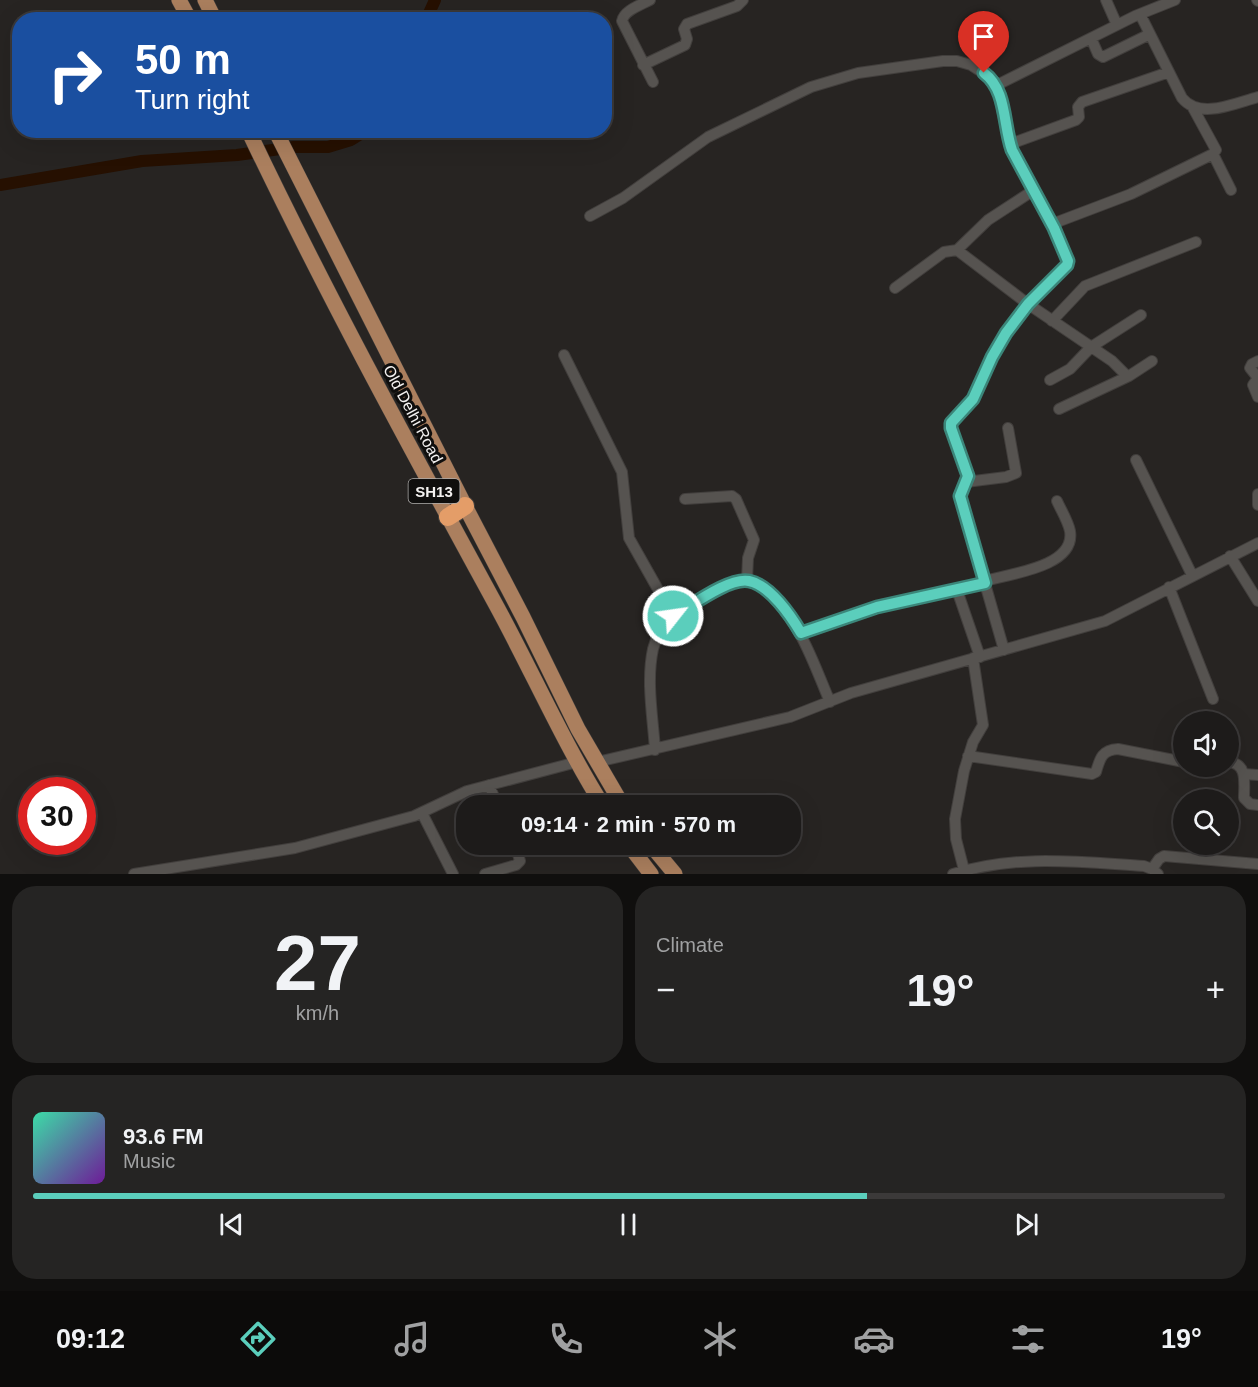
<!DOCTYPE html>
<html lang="en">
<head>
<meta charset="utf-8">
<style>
	:root { --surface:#1d1b1a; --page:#252423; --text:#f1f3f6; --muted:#a0a1a2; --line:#3b3939; --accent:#5bcebc }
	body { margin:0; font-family:Helvetica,sans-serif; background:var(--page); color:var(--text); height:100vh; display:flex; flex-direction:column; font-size:22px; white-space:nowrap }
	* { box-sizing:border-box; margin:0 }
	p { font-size:20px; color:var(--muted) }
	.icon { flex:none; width:33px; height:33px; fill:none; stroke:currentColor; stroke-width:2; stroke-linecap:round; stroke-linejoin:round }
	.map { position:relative; height:874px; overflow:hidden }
	.sheet { display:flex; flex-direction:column; gap:12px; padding:12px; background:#100f0e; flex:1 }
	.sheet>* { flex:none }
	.hud { position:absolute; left:12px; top:12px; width:600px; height:126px; border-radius:24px; box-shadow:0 6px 24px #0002,0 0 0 2px var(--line); background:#1a4fa0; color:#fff; overflow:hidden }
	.tools { position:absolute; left:1173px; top:711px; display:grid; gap:12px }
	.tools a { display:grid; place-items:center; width:66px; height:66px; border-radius:50%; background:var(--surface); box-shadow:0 6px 24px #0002,0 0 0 2px var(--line); font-size:30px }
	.speed { position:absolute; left:18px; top:777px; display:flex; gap:12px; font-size:30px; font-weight:700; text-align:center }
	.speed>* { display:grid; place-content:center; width:78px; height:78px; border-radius:50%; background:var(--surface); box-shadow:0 6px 24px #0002,0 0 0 2px var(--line); line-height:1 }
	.speed .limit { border:9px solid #d22; background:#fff; color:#111 }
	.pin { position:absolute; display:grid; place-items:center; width:51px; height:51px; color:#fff; margin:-62px -26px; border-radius:50% 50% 50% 0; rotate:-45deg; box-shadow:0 0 6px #0007 }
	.pin .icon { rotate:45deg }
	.me { position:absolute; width:66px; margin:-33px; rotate:60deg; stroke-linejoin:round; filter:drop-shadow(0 0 4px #0008) }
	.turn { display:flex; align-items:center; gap:21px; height:126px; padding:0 24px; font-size:27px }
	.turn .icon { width:78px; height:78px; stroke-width:2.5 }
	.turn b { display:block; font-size:42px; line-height:51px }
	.big { font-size:45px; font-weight:800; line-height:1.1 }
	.sheet .widget { flex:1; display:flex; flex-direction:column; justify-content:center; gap:9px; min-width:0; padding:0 21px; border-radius:24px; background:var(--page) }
	.sheet .dial { align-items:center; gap:0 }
	.dial b { font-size:78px; line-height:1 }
	.song { display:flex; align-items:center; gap:18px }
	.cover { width:72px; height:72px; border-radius:9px; background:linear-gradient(135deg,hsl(160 70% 55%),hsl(280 70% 35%)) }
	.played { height:6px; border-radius:3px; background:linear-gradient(90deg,var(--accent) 70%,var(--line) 70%) }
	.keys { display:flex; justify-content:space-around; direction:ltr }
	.heat { display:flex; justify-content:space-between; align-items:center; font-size:33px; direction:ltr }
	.sheet .tiles { flex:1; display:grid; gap:12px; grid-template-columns:1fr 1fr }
	.widget:last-child { grid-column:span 2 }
	.trip { position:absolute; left:456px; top:795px; width:345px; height:60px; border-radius:24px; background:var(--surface); box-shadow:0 6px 24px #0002,0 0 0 2px var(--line); font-weight:800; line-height:60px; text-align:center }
	.menu { display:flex; height:96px; justify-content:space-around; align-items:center; background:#0c0b0a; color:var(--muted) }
	.menu .icon { width:42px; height:42px }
	.menu .on { color:var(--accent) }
	.menu b { font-size:27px; color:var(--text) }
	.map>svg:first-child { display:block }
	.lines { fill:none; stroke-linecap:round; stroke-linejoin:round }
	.canal { stroke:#261001; stroke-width:12 }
	.street-casing { stroke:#423f3d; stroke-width:12 }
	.primary-casing { stroke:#423f3d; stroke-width:16 }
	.highway-casing { stroke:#423f3d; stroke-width:20 }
	.street { stroke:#565350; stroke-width:10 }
	.primary { stroke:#ab7f5e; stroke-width:15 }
	.highway { stroke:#e49d68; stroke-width:18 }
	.route-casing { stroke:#3b867a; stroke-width:15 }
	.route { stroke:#5bcebc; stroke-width:10 }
	.labels { text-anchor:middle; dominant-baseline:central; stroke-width:6; stroke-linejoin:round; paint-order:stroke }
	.shield { fill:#0f0e0d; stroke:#afadac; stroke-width:1.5 }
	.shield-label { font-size:15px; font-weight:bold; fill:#f3f1f0 }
	.street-label { font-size:16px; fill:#f3f1f0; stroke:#0f0e0d }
</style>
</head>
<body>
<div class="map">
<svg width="1258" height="874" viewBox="0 0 1258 874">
	<rect width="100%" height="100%" fill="#272422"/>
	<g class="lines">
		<path class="canal" d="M426,20L435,0
			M0,185L142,161L237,155L294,147H328L351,140L367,130"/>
		<g class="street-casing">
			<path id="street" d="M650,0C641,5 624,10 622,21L653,82
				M1106,0L1117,25
				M1257,0L1258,1
				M1140,14L1182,98C1200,120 1235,103 1258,97
				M1091,38L1098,54L1103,57L1150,34
				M643,65L685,45L687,39L684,29L687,24L737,6L743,0
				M997,85L1135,16L1175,0
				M1010,144L1076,120L1079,117L1078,107L1082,102L1169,72
				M1213,154L1231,190
				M590,216L623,198L708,137L811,87L858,73L943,61H957L971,65L991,78L997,85L1008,138L1013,150L1054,228L1068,261L1062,270L1028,304L1006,333L992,357L973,399L955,418L951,428L968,476L961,492L962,503L1004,650
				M1052,224L1131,194L1213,154L1216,150L1192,106
				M957,250L988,220L1034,190
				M895,288L944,252L957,250L1028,304L1112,361L1126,375L1129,376L1152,361
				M1052,321L1085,286L1196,242
				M564,355L622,472L629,538L673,616
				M1258,361L1252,364L1250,368L1258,378L1253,385L1258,397
				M1050,380L1070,369L1091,347L1141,315
				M1059,409L1129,376
				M1136,460L1192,575
				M966,482L1006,477L1016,473L1008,428
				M1258,494V505
				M685,499L732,496L736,499L754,540L748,558L747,580
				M1230,556L1258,601
				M984,581C1009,574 1076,567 1070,531C1068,521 1061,510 1057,501
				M1169,587L1213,699
				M957,590L980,657
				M801,633L877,607L985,583
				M655,750C653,718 646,681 653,649C659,625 678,613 698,601C712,593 731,579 748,581C757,582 765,589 771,595C802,626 813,662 830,702
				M968,756L1092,774L1096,772C1100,758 1102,750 1118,749L1184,762
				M597,762L790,717L851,693L1105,621L1258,543
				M1228,762C1248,763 1244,783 1244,798L1250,804L1258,805
				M1244,774L1258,775
				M489,785L498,806
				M422,813L453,874
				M1152,869L1159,859L1164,856L1258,864
				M964,870L956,839L955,819L964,771L973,742L983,725L973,658
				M134,874L295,848L414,816L467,791L577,762
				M485,874L516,865L520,861L515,844
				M953,874C1017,854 1079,862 1144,866L1152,869L1158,874"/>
		</g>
		<g class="primary-casing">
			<path id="primary" d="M179,0L190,20
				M205,0L215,20
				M248,130C325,292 411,449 496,605C532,671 563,742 603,806
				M275,130L465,506L523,617L578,729L623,806
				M628,844L651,874
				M650,844L675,874"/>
		</g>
		<g class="highway-casing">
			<path id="highway" d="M448,517L465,506"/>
		</g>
		<use href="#street" class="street"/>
		<use href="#primary" class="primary"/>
		<use href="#highway" class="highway"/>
	</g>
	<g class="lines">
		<g class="route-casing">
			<path id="route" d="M673,616C691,606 729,577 749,581C770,585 791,616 801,633L877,607L985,583L960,496L968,476L951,428V423L973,399L992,357L1006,333L1028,304L1067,265L1068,261L1054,228L1012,150C1003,125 1007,90 984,73"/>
		</g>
		<use href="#route" class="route"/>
	</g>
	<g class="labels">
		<rect class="shield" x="408.5" y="479" width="51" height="24" rx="4.5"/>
		<g class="shield-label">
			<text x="434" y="491">SH13</text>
		</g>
		<g class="street-label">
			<text transform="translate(413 414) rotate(62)">Old Delhi Road</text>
		</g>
	</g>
</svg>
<div class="tools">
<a><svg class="icon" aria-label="sound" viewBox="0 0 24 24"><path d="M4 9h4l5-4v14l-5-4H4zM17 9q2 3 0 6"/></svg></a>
<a><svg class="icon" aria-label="search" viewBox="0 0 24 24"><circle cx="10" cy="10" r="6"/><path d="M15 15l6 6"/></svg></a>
</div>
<div class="speed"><div class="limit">30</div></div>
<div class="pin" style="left:984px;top:73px;background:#d93025"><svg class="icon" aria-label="arrive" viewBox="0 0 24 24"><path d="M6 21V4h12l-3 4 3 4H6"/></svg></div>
<svg class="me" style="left:673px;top:616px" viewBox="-20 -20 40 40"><circle r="17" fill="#5bcebc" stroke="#fff" stroke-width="3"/><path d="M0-11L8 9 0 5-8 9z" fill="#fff"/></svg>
<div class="trip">09:14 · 2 min · 570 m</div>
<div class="hud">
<div class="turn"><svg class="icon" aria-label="right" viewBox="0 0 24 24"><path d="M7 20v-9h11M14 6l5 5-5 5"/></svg><div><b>50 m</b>Turn right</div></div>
</div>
</div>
<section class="sheet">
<div class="tiles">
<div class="widget dial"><b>27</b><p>km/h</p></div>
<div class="widget"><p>Climate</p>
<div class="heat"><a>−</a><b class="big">19°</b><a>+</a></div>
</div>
<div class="widget">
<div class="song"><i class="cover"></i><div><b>93.6 FM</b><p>Music</p></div></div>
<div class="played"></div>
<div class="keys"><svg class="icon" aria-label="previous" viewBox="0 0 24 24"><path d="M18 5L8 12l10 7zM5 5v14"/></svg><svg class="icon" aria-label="pause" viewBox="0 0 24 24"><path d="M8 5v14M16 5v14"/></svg><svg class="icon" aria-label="next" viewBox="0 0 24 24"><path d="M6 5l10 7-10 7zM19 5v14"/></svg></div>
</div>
</div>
</section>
<nav class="menu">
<b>09:12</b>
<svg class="icon on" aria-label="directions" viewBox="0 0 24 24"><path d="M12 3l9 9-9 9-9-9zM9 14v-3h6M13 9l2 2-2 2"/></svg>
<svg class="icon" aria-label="music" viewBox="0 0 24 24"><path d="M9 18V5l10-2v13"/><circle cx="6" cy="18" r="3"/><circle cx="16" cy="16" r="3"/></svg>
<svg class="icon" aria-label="phone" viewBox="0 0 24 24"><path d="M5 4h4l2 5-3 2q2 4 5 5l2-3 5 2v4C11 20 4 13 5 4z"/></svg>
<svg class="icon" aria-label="climate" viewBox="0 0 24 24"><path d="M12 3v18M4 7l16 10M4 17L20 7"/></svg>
<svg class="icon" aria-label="car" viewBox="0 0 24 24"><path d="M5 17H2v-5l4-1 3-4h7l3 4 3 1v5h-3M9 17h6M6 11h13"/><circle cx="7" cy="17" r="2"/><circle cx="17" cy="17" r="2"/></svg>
<svg class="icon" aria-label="filters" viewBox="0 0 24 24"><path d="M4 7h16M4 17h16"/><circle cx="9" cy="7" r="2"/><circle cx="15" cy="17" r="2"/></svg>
<b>19°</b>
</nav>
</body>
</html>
